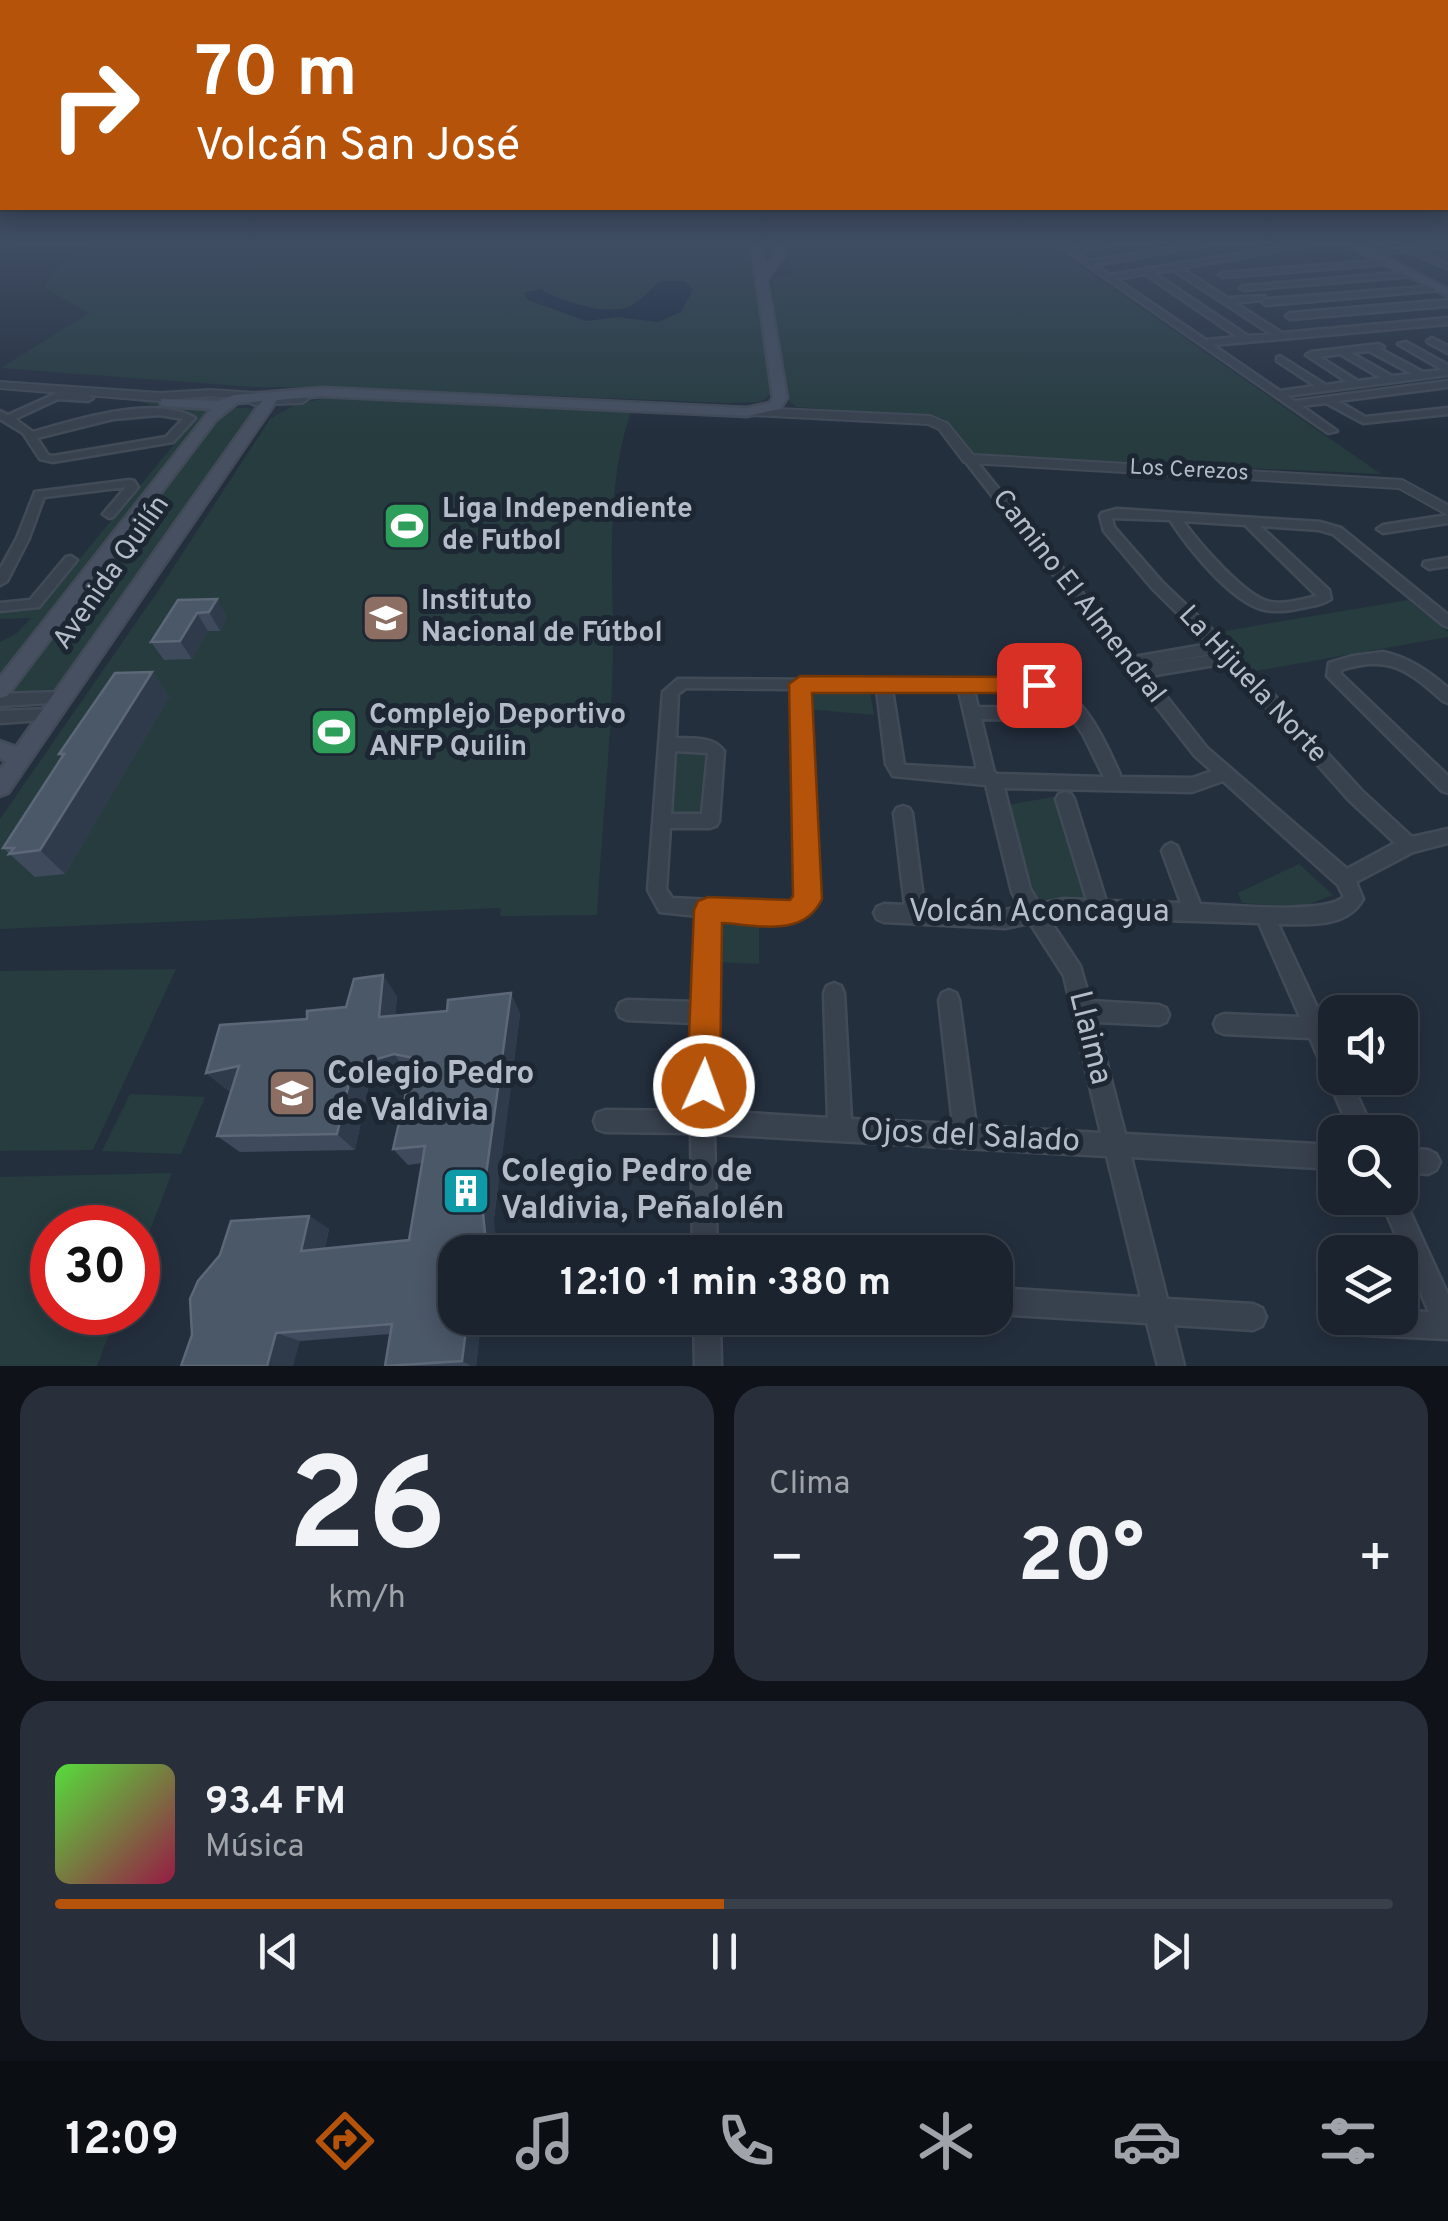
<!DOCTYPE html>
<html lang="es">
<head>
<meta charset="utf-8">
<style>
	:root { --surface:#1b232e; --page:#282f3a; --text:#f1f3f6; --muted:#a0a4aa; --line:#39404a; --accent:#b45309 }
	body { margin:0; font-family:Overpass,sans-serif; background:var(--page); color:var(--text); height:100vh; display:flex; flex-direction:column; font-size:38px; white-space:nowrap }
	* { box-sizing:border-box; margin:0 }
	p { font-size:32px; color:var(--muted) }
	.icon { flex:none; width:55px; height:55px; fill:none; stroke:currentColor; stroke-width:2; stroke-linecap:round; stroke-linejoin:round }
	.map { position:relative; height:1366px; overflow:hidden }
	.drawer { display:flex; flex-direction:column; gap:20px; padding:20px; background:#0f1319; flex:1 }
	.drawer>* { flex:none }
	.guide { position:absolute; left:0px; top:0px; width:1450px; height:210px; box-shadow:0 5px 25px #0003,0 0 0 2px var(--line); background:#b45309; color:#fff; overflow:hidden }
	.fabs { position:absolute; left:1318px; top:995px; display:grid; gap:20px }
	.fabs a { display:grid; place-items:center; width:100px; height:100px; border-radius:20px; background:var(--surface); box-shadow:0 5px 25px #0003,0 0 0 2px var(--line); font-size:50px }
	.speed { position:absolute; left:30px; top:1205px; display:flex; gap:20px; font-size:50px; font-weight:700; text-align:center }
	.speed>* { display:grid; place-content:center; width:130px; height:130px; border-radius:50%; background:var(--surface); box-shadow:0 5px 25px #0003,0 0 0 2px var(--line); line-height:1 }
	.speed .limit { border:15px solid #d22; background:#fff; color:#111 }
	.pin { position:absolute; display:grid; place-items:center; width:85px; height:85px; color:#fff; margin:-42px; border-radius:20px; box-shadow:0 5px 15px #0006 }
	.me { position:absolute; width:110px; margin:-55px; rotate:2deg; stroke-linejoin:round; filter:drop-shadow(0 0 8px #0008) }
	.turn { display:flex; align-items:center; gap:35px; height:210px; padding:0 30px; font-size:45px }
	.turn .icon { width:130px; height:130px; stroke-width:2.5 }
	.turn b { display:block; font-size:70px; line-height:85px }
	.big { font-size:75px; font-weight:700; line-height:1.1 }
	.drawer .widget { flex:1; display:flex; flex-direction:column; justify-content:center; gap:15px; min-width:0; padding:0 35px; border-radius:30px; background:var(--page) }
	.drawer .dial { align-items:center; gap:0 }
	.dial b { font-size:130px; line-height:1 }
	.song { display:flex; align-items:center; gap:30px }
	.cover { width:120px; height:120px; border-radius:15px; background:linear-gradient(135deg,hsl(110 70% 55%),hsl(340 70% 35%)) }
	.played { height:10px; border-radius:5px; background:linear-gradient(90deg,var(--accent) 50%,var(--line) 50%) }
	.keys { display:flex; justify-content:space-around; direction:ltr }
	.heat { display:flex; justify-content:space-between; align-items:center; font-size:55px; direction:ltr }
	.drawer .tiles { flex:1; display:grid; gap:20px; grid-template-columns:1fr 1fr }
	.widget:last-child { grid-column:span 2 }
	.trip { position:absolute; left:438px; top:1235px; width:575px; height:100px; border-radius:30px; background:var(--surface); box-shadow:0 5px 25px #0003,0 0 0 2px var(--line); font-weight:700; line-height:100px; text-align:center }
	.tabs { display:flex; height:160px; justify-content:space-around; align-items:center; background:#0b0e12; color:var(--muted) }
	.tabs .icon { width:70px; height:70px }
	.tabs .current { color:var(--accent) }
	.tabs b { font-size:45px; color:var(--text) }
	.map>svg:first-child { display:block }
	.green { fill:#263c3f }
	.water { fill:#17263c }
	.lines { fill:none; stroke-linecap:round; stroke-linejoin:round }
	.minor-casing { stroke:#414a57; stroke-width:5 }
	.tertiary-casing { stroke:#414a57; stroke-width:4 }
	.secondary-casing { stroke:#414a57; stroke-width:5 }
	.minor { fill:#38414e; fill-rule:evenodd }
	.tertiary { fill:#38414e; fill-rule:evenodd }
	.secondary { fill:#465061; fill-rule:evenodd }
	.wall { fill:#3f4b5c }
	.shaded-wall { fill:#2f3b4b }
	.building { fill:#4b5868; stroke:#5c6777; stroke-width:2.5 }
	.route { fill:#b45309; stroke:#753606; stroke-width:2.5 }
	.labels { text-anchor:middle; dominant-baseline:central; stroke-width:10; stroke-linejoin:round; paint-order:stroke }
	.far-street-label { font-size:22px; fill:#b4bcc9; stroke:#1d2633 }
	.poi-label { font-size:28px; font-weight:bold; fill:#b4bcc9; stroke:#1d2633; text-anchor:start }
	.street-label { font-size:28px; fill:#b4bcc9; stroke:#1d2633 }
	.near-street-label { font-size:32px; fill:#b4bcc9; stroke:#1d2633 }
	.near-poi-label { font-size:32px; font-weight:bold; fill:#b4bcc9; stroke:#1d2633; text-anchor:start }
</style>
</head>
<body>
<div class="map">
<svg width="1448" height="1366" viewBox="0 0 1448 1366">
	<rect width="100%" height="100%" fill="#242f3e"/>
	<path class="green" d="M94,240H752L771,394L760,402L728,403L333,387H252L1,368L89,313L45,288C51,263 76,257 94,240Z
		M782,240H1043L1381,474L976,456L943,418L797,407L781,395L772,278L793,275Z
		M338,396L632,409C605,485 613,566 613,645C612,735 602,825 597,915L500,916L501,908L0,929V819L160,588L270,419L296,404Z
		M131,399L215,405L0,678V642L17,633L31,618L0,619V609L22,611L44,602L196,418Z
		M227,407L259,409V412L56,689L9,693Z
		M1408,600L1448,632V637L1256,671L1219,632Z
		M810,690L870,691L874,715L807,709Z
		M675,748L710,749L709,816L670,818Z
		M1058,796L1093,904L1029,899L1008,805Z
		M1299,864L1333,895L1302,907L1242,903L1238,893Z
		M720,920L759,921V964L718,962Z
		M176,969L93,1150L0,1151V971Z
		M130,1094L205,1097L181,1154L102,1151Z
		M172,1173L138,1261V1228H52V1312L117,1313L97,1366H0V1177Z"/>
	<path class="water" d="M660,281H685L693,290L681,312L658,322L617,317L586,321L528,300L524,293L540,289C561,301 606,316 628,307C640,302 651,289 660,281Z"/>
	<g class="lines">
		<g class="minor-casing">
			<path id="minor" d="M1051,240H1059L1071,248L1119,240H1138L1076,252L1090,261L1217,240H1236L1095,265L1110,275L1320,240H1339L1181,268L1228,298L1264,296V300H1261L1235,303L1282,333L1448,318V324L1213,345L1280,391L1315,386L1277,361V357L1280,356L1326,385L1347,382L1306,355L1311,352L1379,344L1384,347L1380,349L1423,372L1443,370L1398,344L1406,342L1448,365V375L1287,396L1295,401L1448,381V387L1338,401L1365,417L1448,408V414L1363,423L1326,403L1302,406L1337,431L1328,433ZM1173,270L1271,334L1248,336L1154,273ZM1145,274L1237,337L1206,340L1116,279ZM1369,351L1412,374L1392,376L1351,353ZM1340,354L1381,378L1358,381L1320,357Z
				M1448,242V246L1418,250L1448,264V269L1408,251L1379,254L1375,252Z
				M1386,260L1389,264L1223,277L1219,275L1223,273Z
				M1410,272H1413V276L1244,290L1240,288L1244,286Z
				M1438,286H1441V290L1266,305L1262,302L1266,299Z
				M1448,300V306L1290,319L1286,316L1290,313Z
				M1432,338L1448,346V353L1429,343L1427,341Z
				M57,393L88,395L93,398L88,401L58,399L15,419L33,432C74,420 157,394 195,418L173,442L53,462L40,459L23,433L0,419V411L8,415ZM159,415L183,419L166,437L53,456L48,455L37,438L113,419Z
				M969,456L973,457L1134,657L1209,644L1152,588L1104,531L1100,516L1102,513L1117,509L1320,522L1341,528L1448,615V627L1443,625L1333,534L1319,530L1260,526L1329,590L1331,599C1322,605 1312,606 1301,608C1288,611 1274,613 1261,609C1229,599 1188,548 1170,520L1112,518L1114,527L1162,582L1226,643L1362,791L1412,837L1448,829V843L1413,852L1356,882L1363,899C1346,929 1308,924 1278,924L1322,1018H1335V1040L1332,1039L1335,1047V1078H1349L1374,1132H1351L1310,1038L1224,1034L1217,1031L1214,1024L1217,1017L1224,1014L1300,1017L1259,923L1064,917L1049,919L1080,966L1090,1001L1159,1005L1166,1008L1169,1015L1166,1022L1159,1025L1096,1022L1125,1134L1335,1145V1169L1131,1157L1167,1299L1253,1304L1262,1308L1266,1317L1262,1326L1253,1330L1174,1325L1184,1366H1158L1147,1323L995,1314V1288L1141,1297L1107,1156L714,1134L717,1252H693L691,1133L605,1132L597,1129L594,1121L597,1113L605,1110L691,1111L694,1023L627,1020L620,1017L617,1010L620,1003L627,1000L695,1002L698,916L660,912L648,890L663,692L678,679L1049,681C1085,695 1106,743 1121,777L1192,778L1212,771L1195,756L965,461V457ZM1183,521L1245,525L1317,596C1303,599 1285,605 1270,602C1245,597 1198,542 1183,521ZM1218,653L1219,654L1141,666ZM1227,663L1350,801L1395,843L1347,869L1207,748L1150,676ZM686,688L793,689L797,900L786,904L672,898L666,889L670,828H710L716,826L719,821L724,751C713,736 693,739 676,738L678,694ZM808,689L877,690L886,764L893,776L986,785L1012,892L1020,907L1005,910L924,906L912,813L909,808L903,806L897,808L894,813L905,905L884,904L877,907L874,913L877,919L884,922L1005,928L1030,923L1064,976L1101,1133L976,1126L959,1000L956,993L949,990L942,993L939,1000L953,1124L851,1119L844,993L841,986L834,983L827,986L824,993L828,1118L714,1111L717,918L786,922L811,912L817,896ZM892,690L959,691L977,769L904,765ZM974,691H1046L1059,702L1035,708L978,707ZM1067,711L1083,734L1104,777L997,774L994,772L981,719L1035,720ZM675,751L708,753L702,814H671ZM1223,781L1338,885L1344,897C1323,915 1231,905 1200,904L1177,846L1171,843L1165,846L1162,851L1181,903L1106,901L1074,799L1071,794L1065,792L1059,794L1056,799L1087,900L1064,899L1039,904L1030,889L1004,788L1192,792Z
				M130,480L134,481L138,487L113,517L109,518L103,514L126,487L44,497L29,538L7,581L0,585V569L17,538L35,492Z
				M1448,515V523L1383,533L1377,529L1383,525Z
				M71,556L77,560L39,607L0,611V603L30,600L66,557Z
				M1448,558V566L1429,569L1423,565L1424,562Z
				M1383,652C1410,658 1428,671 1448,688V703L1443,701C1408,670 1389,654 1341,670V674L1448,776V793L1442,791L1327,676L1329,663L1353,656Z
				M61,692L66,694L69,698L66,702L0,706V694Z
				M49,709L55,711L57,715L55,719L0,723V711Z
				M1400,1148L1428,1150L1436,1154L1440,1162L1436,1170L1428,1174L1400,1172Z
				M1400,1190L1448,1295V1339L1347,1334L1338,1330L1334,1321L1335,1318H1400V1311L1429,1312L1380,1198H1400Z
				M694,1318H720L721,1366H695Z"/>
		</g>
		<g class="tertiary-casing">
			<path id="tertiary" d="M0,382L160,393L210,390L257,393L262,397L302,395L308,399L302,403L254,405L250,403L249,399L210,396L160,401L0,388Z
				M754,408L930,416L947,423L973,455L1402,480L1448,505V515L1399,488L969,463L964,462L939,429L928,424L750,415V409Z"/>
		</g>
		<g class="secondary-casing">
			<path id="secondary" d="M751,240H761L765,268L774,256L773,240H783L784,256L767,280L787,398L780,409L747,416L322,396L277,400L8,793L0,796V769L6,762L0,758V741L16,747L262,401L237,403L216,420L7,696L0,698V677L211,409L166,406L161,405V399L219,401L234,395L322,388L747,408L770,403L773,398Z
				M1337,240H1350L1448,289V296Z"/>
		</g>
		<use href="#minor" class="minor"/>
		<use href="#tertiary" class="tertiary"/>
		<use href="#secondary" class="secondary"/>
	</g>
	<path class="wall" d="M217,599L227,618L220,631H208L192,659L164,660L151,642Z
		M152,672L169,697L65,874L35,877L3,848L62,757L59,754Z
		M511,993L520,1014L494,1218L455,1318H492L480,1331L476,1366H385L390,1334L300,1341L181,1366L309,1216L329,1229L325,1248L409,1240L422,1163L408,1165L393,1149L410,1073L369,1084L355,1150L240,1152L217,1136L231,1091H229L206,1073L307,1019L346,1007L397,996L395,1016L447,1011Z"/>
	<path class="shaded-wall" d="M217,599L227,618L220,631L209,612Z
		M197,613L208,631L192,659L180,641Z
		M152,672L169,697L65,874L40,850Z
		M383,975L397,996L393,1037L379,1017Z
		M511,993L520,1014L494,1218L497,1252H487L482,1204Z
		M394,1054L409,1073L369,1084L355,1150L337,1134L353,1066Z
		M239,1066L261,1085L229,1091L206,1073Z
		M309,1216L329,1229L322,1262L301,1251Z
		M472,1318H492L480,1331L476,1366H471L462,1361L467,1322Z
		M276,1333L300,1341L293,1366H267Z"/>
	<path class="building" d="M217,599L209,612L197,613L180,641L151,642L178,600Z
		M152,672L40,850L9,854L14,848H3L64,754H59L115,673Z
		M383,975L379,1017L447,1011L448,1000L511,993L482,1204L487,1252H455V1318H472L467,1322L462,1361L385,1366L392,1324L276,1333L267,1366H181L192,1335L190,1299L198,1281L220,1255L231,1221L309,1216L301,1251L409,1240L425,1146L393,1149L414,1058L394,1054L353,1066L337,1134L217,1136L239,1066L206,1073L220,1025L307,1019V1011L346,1007L354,979Z"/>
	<linearGradient id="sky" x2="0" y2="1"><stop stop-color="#141a22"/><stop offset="0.56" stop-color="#3f4d63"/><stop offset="1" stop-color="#3f4d63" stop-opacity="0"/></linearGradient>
	<rect width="1448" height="432" fill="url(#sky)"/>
	<path class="route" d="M800,676L1039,677L1050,685L1039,693H812L822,899C804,938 758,925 722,923L720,1086L715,1097L704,1102L692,1097L687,1086L694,910L698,901L708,897L790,900L793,896L789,684Z"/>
	<defs>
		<g id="stadium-square" transform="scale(2.5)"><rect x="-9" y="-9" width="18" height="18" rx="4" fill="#2e9e5b" stroke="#1d2633"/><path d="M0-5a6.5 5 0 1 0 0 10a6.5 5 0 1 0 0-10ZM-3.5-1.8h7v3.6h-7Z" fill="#fff"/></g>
		<g id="university-square" transform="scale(2.5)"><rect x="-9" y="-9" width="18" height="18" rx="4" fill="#8d6e63" stroke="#1d2633"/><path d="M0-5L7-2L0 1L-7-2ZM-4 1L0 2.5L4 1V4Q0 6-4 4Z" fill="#fff"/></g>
		<g id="school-square" transform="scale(2.5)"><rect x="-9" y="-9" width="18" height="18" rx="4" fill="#8d6e63" stroke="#1d2633"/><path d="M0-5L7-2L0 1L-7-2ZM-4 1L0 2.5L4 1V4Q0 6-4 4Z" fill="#fff"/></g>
		<g id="building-square" transform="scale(2.5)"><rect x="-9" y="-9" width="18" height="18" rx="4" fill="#0f9aa8" stroke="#1d2633"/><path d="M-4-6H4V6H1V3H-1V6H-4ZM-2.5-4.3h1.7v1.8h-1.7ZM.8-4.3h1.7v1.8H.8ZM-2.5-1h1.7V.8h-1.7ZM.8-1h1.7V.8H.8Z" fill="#fff"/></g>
	</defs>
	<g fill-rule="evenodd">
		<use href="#stadium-square" x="407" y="526"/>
		<use href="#university-square" x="386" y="618"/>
		<use href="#stadium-square" x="334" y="732"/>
		<use href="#school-square" x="292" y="1093"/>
		<use href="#building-square" x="466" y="1191"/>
	</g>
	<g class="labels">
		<g class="far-street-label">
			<text transform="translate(1189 471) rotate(3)">Los Cerezos</text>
		</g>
		<g class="poi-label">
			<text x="442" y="510">Liga Independiente<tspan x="442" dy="32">de Futbol</tspan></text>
			<text x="421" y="602">Instituto<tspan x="421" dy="32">Nacional de Fútbol</tspan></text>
			<text x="369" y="716">Complejo Deportivo<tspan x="369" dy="32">ANFP Quilin</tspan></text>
		</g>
		<g class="street-label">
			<text transform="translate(112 573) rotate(-55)">Avenida Quilín</text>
			<text transform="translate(1078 597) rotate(52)">Camino El Almendral</text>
			<text transform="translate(1252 685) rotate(47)">La Hijuela Norte</text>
		</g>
		<g class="near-street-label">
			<text x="1039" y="913">Volcán Aconcagua</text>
			<text transform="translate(1089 1038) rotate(76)">Llaima</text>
			<text transform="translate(970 1137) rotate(3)">Ojos del Salado</text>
		</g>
		<g class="near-poi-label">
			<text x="327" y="1075">Colegio Pedro<tspan x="327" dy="37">de Valdivia</tspan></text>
			<text x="501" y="1173">Colegio Pedro de<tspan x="501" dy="37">Valdivia, Peñalolén</tspan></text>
		</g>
	</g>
</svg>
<div class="fabs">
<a><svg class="icon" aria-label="sound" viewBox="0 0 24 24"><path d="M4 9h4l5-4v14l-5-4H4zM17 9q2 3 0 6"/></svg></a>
<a><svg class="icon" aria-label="search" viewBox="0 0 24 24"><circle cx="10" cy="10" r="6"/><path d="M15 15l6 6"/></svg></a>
<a><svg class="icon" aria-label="layers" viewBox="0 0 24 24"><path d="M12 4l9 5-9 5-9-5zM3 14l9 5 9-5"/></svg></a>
</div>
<div class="speed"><div class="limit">30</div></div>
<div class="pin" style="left:1039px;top:685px;background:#d93025"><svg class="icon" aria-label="arrive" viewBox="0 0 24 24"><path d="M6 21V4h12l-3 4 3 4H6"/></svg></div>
<svg class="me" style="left:704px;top:1086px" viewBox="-20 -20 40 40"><circle r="17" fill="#b45309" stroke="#fff" stroke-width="3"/><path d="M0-11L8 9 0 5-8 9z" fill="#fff"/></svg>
<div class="trip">12:10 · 1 min · 380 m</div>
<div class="guide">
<div class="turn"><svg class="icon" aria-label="right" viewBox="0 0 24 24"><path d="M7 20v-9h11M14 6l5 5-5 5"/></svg><div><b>70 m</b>Volcán San José</div></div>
</div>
</div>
<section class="drawer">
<div class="tiles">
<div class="widget dial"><b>26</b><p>km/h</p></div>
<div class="widget"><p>Clima</p>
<div class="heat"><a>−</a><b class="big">20°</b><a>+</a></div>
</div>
<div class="widget">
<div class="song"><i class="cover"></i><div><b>93.4 FM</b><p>Música</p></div></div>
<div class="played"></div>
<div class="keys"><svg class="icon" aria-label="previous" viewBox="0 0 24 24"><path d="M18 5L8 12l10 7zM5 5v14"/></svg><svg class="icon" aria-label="pause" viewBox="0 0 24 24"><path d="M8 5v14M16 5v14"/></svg><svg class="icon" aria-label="next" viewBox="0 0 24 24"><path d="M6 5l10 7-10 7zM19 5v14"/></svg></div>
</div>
</div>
</section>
<nav class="tabs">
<b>12:09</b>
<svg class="icon current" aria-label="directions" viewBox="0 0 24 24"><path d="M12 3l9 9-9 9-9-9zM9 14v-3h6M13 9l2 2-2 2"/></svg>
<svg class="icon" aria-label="music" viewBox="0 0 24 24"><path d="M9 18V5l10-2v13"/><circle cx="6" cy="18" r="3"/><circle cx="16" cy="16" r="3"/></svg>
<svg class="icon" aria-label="phone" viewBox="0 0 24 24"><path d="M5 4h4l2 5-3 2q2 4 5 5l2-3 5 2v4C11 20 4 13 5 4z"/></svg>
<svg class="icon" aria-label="climate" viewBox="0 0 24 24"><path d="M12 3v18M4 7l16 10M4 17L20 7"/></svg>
<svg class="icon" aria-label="car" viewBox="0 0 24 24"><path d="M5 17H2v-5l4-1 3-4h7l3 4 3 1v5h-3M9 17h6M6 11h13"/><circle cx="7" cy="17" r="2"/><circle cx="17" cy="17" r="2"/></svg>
<svg class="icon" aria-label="filters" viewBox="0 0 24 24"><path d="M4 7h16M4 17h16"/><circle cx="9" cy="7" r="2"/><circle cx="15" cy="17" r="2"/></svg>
</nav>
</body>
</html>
